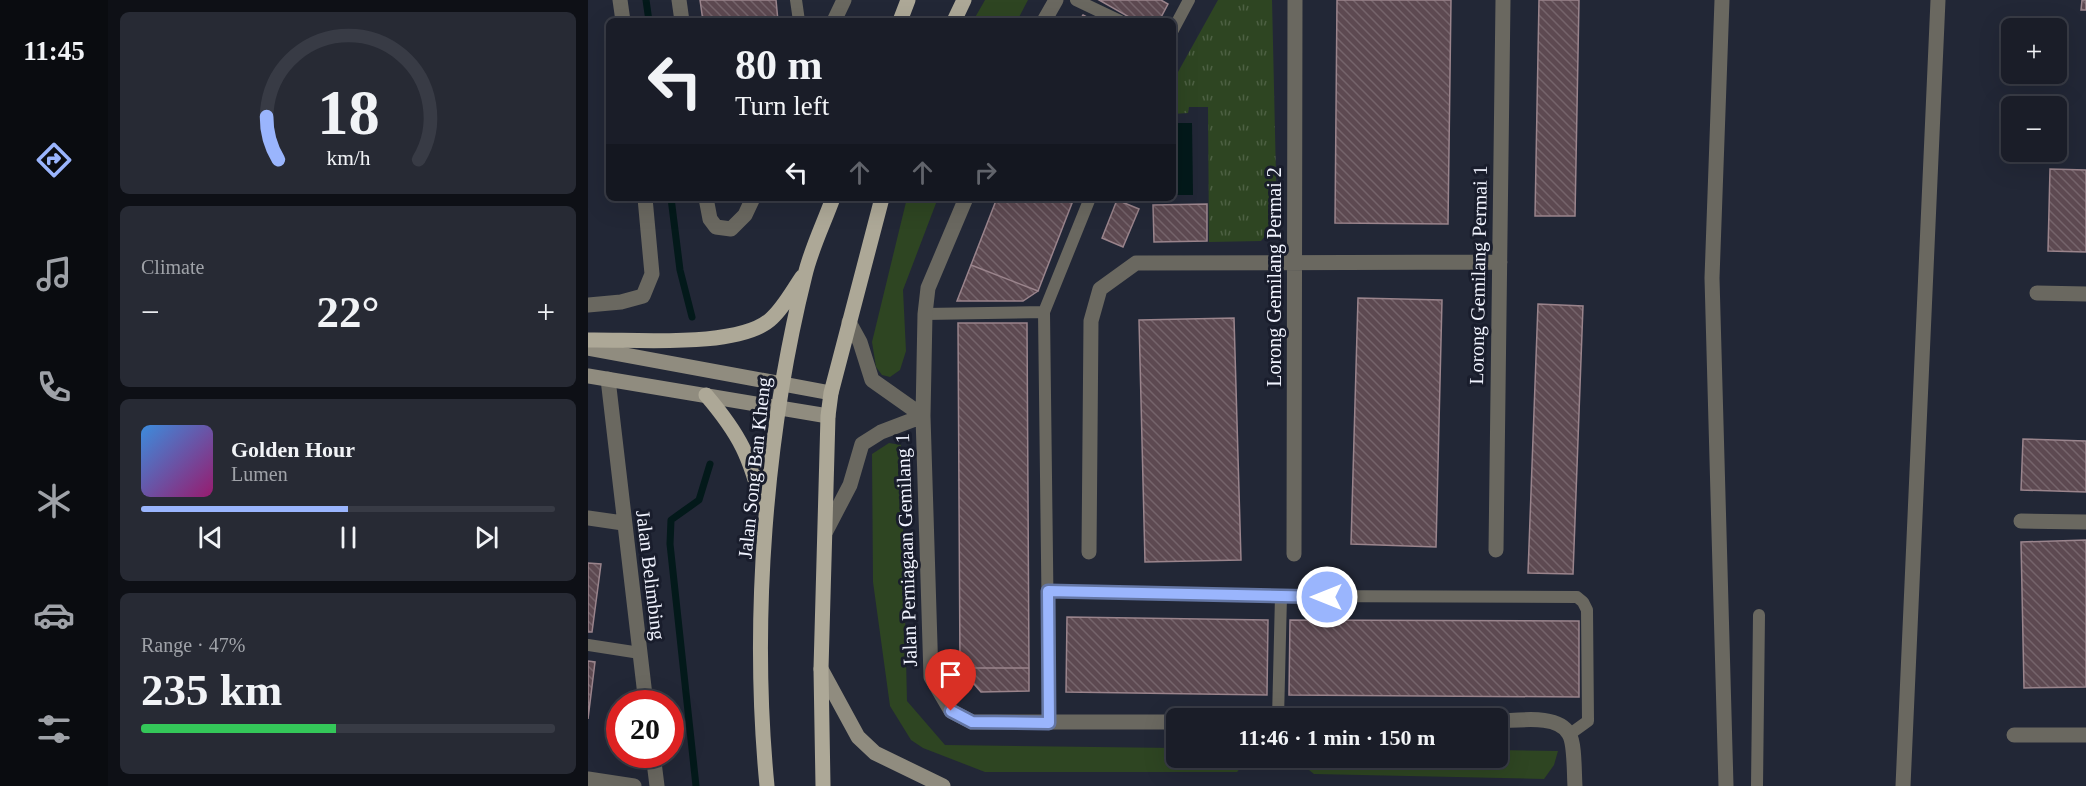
<!DOCTYPE html>
<html lang="en">
<head>
<meta charset="utf-8">
<style>
	:root { --surface:#1a1d28; --page:#272a34; --text:#f1f3f6; --muted:#9fa2a8; --line:#383b45; --accent:#9ab5fd }
	body { margin:0; font-family:"Times New Roman",serif; background:var(--page); color:var(--text); height:100vh; display:flex; flex-direction:column; font-size:22px; white-space:nowrap }
	* { box-sizing:border-box; margin:0 }
	p { font-size:20px; color:var(--muted) }
	.icon { flex:none; width:33px; height:33px; fill:none; stroke:currentColor; stroke-width:2; stroke-linecap:round; stroke-linejoin:round }
	.map { position:relative; flex:1; overflow:hidden }
	.side { display:flex; flex-direction:column; gap:12px; padding:12px; background:#0e1016; width:480px }
	.side>* { flex:none }
	.guide { position:absolute; left:18px; top:18px; width:570px; height:183px; border-radius:9px; box-shadow:0 6px 24px #0002,0 0 0 2px var(--line); background:#1a1d28; color:var(--text); overflow:hidden }
	.fabs { position:absolute; left:1413px; top:18px; display:grid; gap:12px }
	.fabs a { display:grid; place-items:center; width:66px; height:66px; border-radius:9px; background:var(--surface); box-shadow:0 6px 24px #0002,0 0 0 2px var(--line); font-size:30px }
	.speed { position:absolute; left:18px; top:690px; display:flex; gap:12px; font-size:30px; font-weight:700; text-align:center }
	.speed>* { display:grid; place-content:center; width:78px; height:78px; border-radius:50%; background:var(--surface); box-shadow:0 6px 24px #0002,0 0 0 2px var(--line); line-height:1 }
	.speed .limit { border:9px solid #d22; background:#fff; color:#111 }
	.pin { position:absolute; display:grid; place-items:center; width:51px; height:51px; color:#fff; margin:-62px -26px; border-radius:50% 50% 50% 0; rotate:-45deg; box-shadow:0 0 6px #0007 }
	.pin .icon { rotate:45deg }
	.me { position:absolute; width:66px; margin:-33px; rotate:270deg; stroke-linejoin:round; filter:drop-shadow(0 0 4px #0008) }
	.turn { display:flex; align-items:center; gap:21px; height:126px; padding:0 30px; font-size:27px }
	.turn .icon { width:78px; height:78px; stroke-width:2.5 }
	.turn b { display:block; font-size:42px; line-height:51px }
	.lanes { display:flex; align-items:center; height:57px; padding:0 30px; background:#0003; justify-content:center; gap:30px; direction:ltr }
	.lanes .off { opacity:.35 }
	.big { font-size:45px; font-weight:700; line-height:1.1 }
	.side .widget { flex:1; display:flex; flex-direction:column; justify-content:center; gap:9px; min-width:0; padding:0 21px; border-radius:9px; background:var(--page) }
	.side .dial { align-items:center; gap:0 }
	.dial svg { height:156px; overflow:visible; fill:none; stroke:var(--line); stroke-width:7; stroke-linecap:round; text-anchor:middle }
	.dial text { fill:var(--text); stroke:none }
	.song { display:flex; align-items:center; gap:18px }
	.cover { width:72px; height:72px; border-radius:9px; background:linear-gradient(135deg,hsl(210 70% 55%),hsl(320 70% 35%)) }
	.played { height:6px; border-radius:3px; background:linear-gradient(90deg,var(--accent) 50%,var(--line) 50%) }
	.keys { display:flex; justify-content:space-around; direction:ltr }
	.heat { display:flex; justify-content:space-between; align-items:center; font-size:33px; direction:ltr }
	.charge { height:9px; border-radius:4px; background:linear-gradient(90deg,#34c759 47%,var(--line) 0) }
	.trip { position:absolute; left:578px; top:708px; width:342px; height:60px; border-radius:9px; background:var(--surface); box-shadow:0 6px 24px #0002,0 0 0 2px var(--line); font-weight:700; line-height:60px; text-align:center }
	main { display:flex; flex:1; min-height:0 }
	.menu { display:flex; flex-direction:column; width:108px; justify-content:space-around; align-items:center; background:#0a0c10; color:var(--muted) }
	.menu .icon { width:42px; height:42px }
	.menu .selected { color:var(--accent) }
	.menu b { font-size:27px; color:var(--text) }
	.map>svg:first-child { display:block }
	.green { fill:#2e4522 }
	.park { fill:url(#park-tufts) }
	.water { fill:#03191a }
	.lines { fill:none; stroke-linecap:round; stroke-linejoin:round }
	.stream { stroke:#03191a; stroke-width:7 }
	.building { fill:url(#building-back-hatch); stroke:#9a848c; stroke-width:1.5 }
	.lane { stroke:#6a6860; stroke-width:12 }
	.street { stroke:#6a6860; stroke-width:15 }
	.secondary { stroke:#908c7f; stroke-width:15 }
	.primary { stroke:#ada897; stroke-width:15 }
	.route-casing { stroke:#6476a4; stroke-width:15 }
	.route { stroke:#9ab5fd; stroke-width:10 }
	.labels { text-anchor:middle; dominant-baseline:central; stroke-width:6; stroke-linejoin:round; paint-order:stroke }
	.street-label { font-size:20px; fill:#f1f4ff; stroke:#191d2c }
</style>
</head>
<body>
<main>
<nav class="menu">
<b>11:45</b>
<svg class="icon selected" aria-label="directions" viewBox="0 0 24 24"><path d="M12 3l9 9-9 9-9-9zM9 14v-3h6M13 9l2 2-2 2"/></svg>
<svg class="icon" aria-label="music" viewBox="0 0 24 24"><path d="M9 18V5l10-2v13"/><circle cx="6" cy="18" r="3"/><circle cx="16" cy="16" r="3"/></svg>
<svg class="icon" aria-label="phone" viewBox="0 0 24 24"><path d="M5 4h4l2 5-3 2q2 4 5 5l2-3 5 2v4C11 20 4 13 5 4z"/></svg>
<svg class="icon" aria-label="climate" viewBox="0 0 24 24"><path d="M12 3v18M4 7l16 10M4 17L20 7"/></svg>
<svg class="icon" aria-label="car" viewBox="0 0 24 24"><path d="M5 17H2v-5l4-1 3-4h7l3 4 3 1v5h-3M9 17h6M6 11h13"/><circle cx="7" cy="17" r="2"/><circle cx="17" cy="17" r="2"/></svg>
<svg class="icon" aria-label="filters" viewBox="0 0 24 24"><path d="M4 7h16M4 17h16"/><circle cx="9" cy="7" r="2"/><circle cx="15" cy="17" r="2"/></svg>
</nav>
<section class="side">
<div class="widget dial"><svg viewBox="0 0 100 80">
<path d="M14 69A42 42 0 1 1 86 69"/>
<path d="M14 69A42 42 0 0 1 8 47" stroke="#9ab5fd"/>
<text x="50" y="56" font-size="32" font-weight="700">18</text>
<text x="50" y="72" font-size="11">km/h</text>
</svg></div>
<div class="widget"><p>Climate</p>
<div class="heat"><a>−</a><b class="big">22°</b><a>+</a></div>
</div>
<div class="widget">
<div class="song"><i class="cover"></i><div><b>Golden Hour</b><p>Lumen</p></div></div>
<div class="played"></div>
<div class="keys"><svg class="icon" aria-label="previous" viewBox="0 0 24 24"><path d="M18 5L8 12l10 7zM5 5v14"/></svg><svg class="icon" aria-label="pause" viewBox="0 0 24 24"><path d="M8 5v14M16 5v14"/></svg><svg class="icon" aria-label="next" viewBox="0 0 24 24"><path d="M6 5l10 7-10 7zM19 5v14"/></svg></div>
</div>
<div class="widget"><p>Range · 47%</p><b class="big">235 km</b><div class="charge"></div></div>
</section>
<div class="map">
<svg width="1498" height="786" viewBox="0 0 1498 786">
	<defs>
		<pattern id="park-tufts" width="24" height="20" patternUnits="userSpaceOnUse" patternTransform="scale(1.5)"><rect width="24" height="20" fill="#2e4522"/><path d="M3 7l-1-3M5 7V3M7 7l1-3M15 17l-1-3M17 17v-4M19 17l1-3" fill="none" stroke="#4d6043"/></pattern>
		<pattern id="building-back-hatch" width="6" height="6" patternUnits="userSpaceOnUse" patternTransform="scale(1.5)"><rect width="6" height="6" fill="#5d4951"/><path d="M-1 5l2 2M0 0l6 6M5-1l2 2" fill="none" stroke="#75646b"/></pattern>
	</defs>
	<rect width="100%" height="100%" fill="#222736"/>
	<path class="green" d="M397,0H440L429,21H385Z
		M319,198H350L315,290L318,351L312,370L302,377L294,375L288,367L284,342Z
		M301,443L313,445L319,701L357,745L588,748V758H661L649,772H397L335,748L323,740L302,706L285,582L284,454Z
		M909,750L970,751L966,765L956,779L726,774L706,758H909Z"/>
	<path class="park" d="M630,0H684L689,221L673,241L621,242L620,107H601L600,113L585,114V81Z"/>
	<path class="water" d="M585,123H604L605,195H585Z"/>
	<g class="lines">
		<path class="stream" d="M58,0L61,21
			M83,198L92,270L104,317
			M108,786L82,544L83,520L111,500L122,464"/>
	</g>
	<path class="building" d="M112,0H188L190,21H115Z
		M511,0H573L580,4L571,21H548Z
		M749,0H863L860,224L747,223Z
		M951,0H991L987,216H947Z
		M1494,0H1498V10H1493Z
		M495,15L506,21H491Z
		M1462,169L1498,170V252L1460,251Z
		M409,198H486L450,291L383,265Z
		M529,200L551,209L535,247L514,238Z
		M619,204V241L566,242L565,205Z
		M383,265L450,291L435,301H369Z
		M770,298L854,300L848,547L763,544Z
		M950,304L995,306L985,574L940,573Z
		M646,318L653,560L557,562L551,320Z
		M370,323H439L441,668H372Z
		M1435,439L1498,441V492L1433,490Z
		M1498,540V687L1436,688L1433,542Z
		M0,563L13,564L4,632H0Z
		M479,617L680,620L679,695L478,692Z
		M702,620L991,621V697L701,695Z
		M0,661L7,662L0,719Z
		M372,668H441V691L393,692Z"/>
	<g class="lines">
		<path class="lane" d="M208,0L211,21
			M488,0L532,21
			M585,30L601,0
			M337,314L456,312
			M460,591L693,596L989,597L995,602L999,610L1000,721L982,734
			M0,645L52,653
			M690,718L693,596
			M461,722L456,312L502,198
			M1169,786L1171,615"/>
		<path class="street" d="M32,0L35,21
			M91,0L94,21
			M1134,0L1124,278L1138,786
			M246,21L256,0
			M456,21L468,0
			M118,198L122,219L128,227L143,229L157,215L165,198
			M378,198L340,288L337,314L335,416L343,677L363,711L384,722H588
			M1449,293L1498,294
			M0,305L33,302L55,296L64,274L57,198
			M261,322L272,342L284,380L335,416
			M20,379L58,704
			M0,518L35,523
			M1433,521L1498,522
			M238,531L262,485L274,444L293,432L335,416
			M908,550L915,0
			M501,552L503,321L512,289L548,263L912,262
			M706,554L707,0
			M909,721C928,721 970,713 981,734C987,743 986,774 987,786
			M1426,735H1498
			M65,754L69,786
			M0,779L46,786
			M1315,786L1350,0"/>
		<path class="secondary" d="M0,348L243,393
			M0,376L240,416
			M233,669L270,737L287,753L355,786"/>
		<path class="primary" d="M312,21L320,0
			M366,21L376,0
			M0,340C45,339 153,349 184,318C196,307 205,290 214,277
			M118,395C153,436 162,457 175,508
			M179,786C163,622 177,435 217,275C223,249 236,223 245,198
			M235,786L233,669L240,416L243,393L294,198"/>
	</g>
	<g class="lines">
		<g class="route-casing">
			<path id="route" d="M363,711L384,722L461,723L460,591L739,597"/>
		</g>
		<use href="#route" class="route"/>
	</g>
	<g class="labels">
		<g class="street-label">
			<text transform="translate(890 275) rotate(-89)">Lorong Gemilang Permai 1</text>
			<text transform="translate(686 277) rotate(-90)">Lorong Gemilang Permai 2</text>
			<text transform="translate(166 468) rotate(-84)">Jalan Song Ban Kheng</text>
			<text transform="translate(318 550) rotate(-92)">Jalan Perniagaan Gemilang 1</text>
			<text transform="translate(63 575) rotate(83)">Jalan Belimbing</text>
		</g>
	</g>
</svg>
<div class="fabs">
<a>+</a>
<a>−</a>
</div>
<div class="speed"><div class="limit">20</div></div>
<div class="pin" style="left:363px;top:711px;background:#d93025"><svg class="icon" aria-label="arrive" viewBox="0 0 24 24"><path d="M6 21V4h12l-3 4 3 4H6"/></svg></div>
<svg class="me" style="left:739px;top:597px" viewBox="-20 -20 40 40"><circle r="17" fill="#9ab5fd" stroke="#fff" stroke-width="3"/><path d="M0-11L8 9 0 5-8 9z" fill="#fff"/></svg>
<div class="trip">11:46 · 1 min · 150 m</div>
<div class="guide">
<div class="turn"><svg class="icon" aria-label="left" viewBox="0 0 24 24"><path d="M17 20v-9H6M10 6l-5 5 5 5"/></svg><div><b>80 m</b>Turn left</div></div>
<div class="lanes"><svg class="icon" aria-label="left" viewBox="0 0 24 24"><path d="M17 20v-9H6M10 6l-5 5 5 5"/></svg><svg class="icon off" aria-label="ahead" viewBox="0 0 24 24"><path d="M12 20V5M6 11l6-6 6 6"/></svg><svg class="icon off" aria-label="ahead" viewBox="0 0 24 24"><path d="M12 20V5M6 11l6-6 6 6"/></svg><svg class="icon off" aria-label="right" viewBox="0 0 24 24"><path d="M7 20v-9h11M14 6l5 5-5 5"/></svg></div>
</div>
</div>
</main>
</body>
</html>
